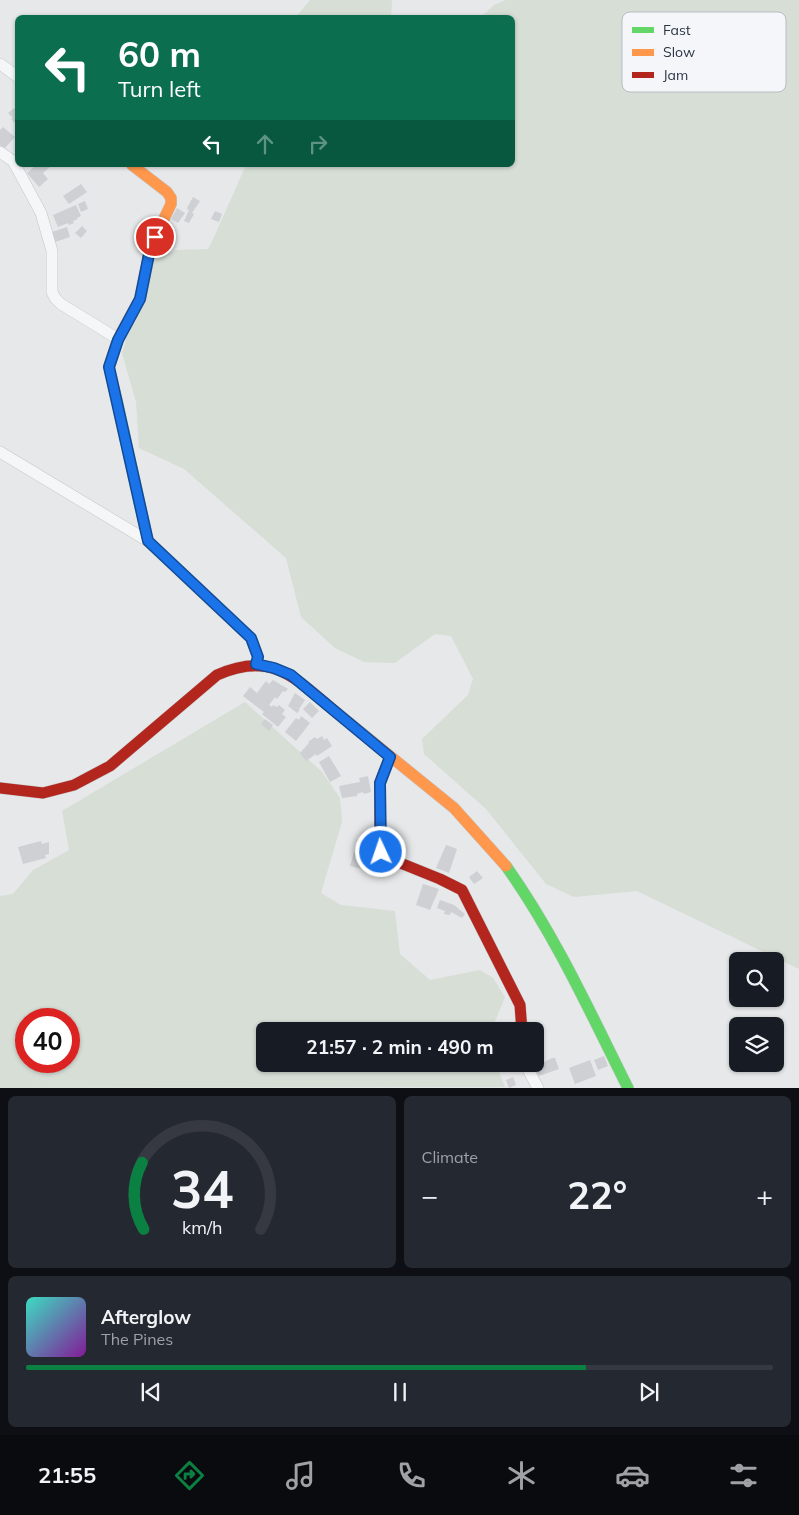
<!DOCTYPE html>
<html lang="en">
<head>
<meta charset="utf-8">
<style>
	:root { --surface:#171b24; --page:#242831; --text:#f1f3f6; --muted:#9ea1a6; --line:#363941; --accent:#0b8043 }
	body { margin:0; font-family:Mulish,sans-serif; background:var(--page); color:var(--text); height:100vh; display:flex; flex-direction:column; font-size:19px; white-space:nowrap }
	* { box-sizing:border-box; margin:0 }
	p { font-size:16px; color:var(--muted) }
	.icon { flex:none; width:28px; height:28px; fill:none; stroke:currentColor; stroke-width:2; stroke-linecap:round; stroke-linejoin:round }
	.map { position:relative; height:1088px; overflow:hidden }
	.details { display:flex; flex-direction:column; gap:8px; padding:8px; background:#0d0f14; flex:1 }
	.details>* { flex:none }
	.top-card { position:absolute; left:15px; top:15px; width:500px; height:152px; border-radius:8px; box-shadow:0 1px 4px #0004; background:#0b6e4f; color:#fff; overflow:hidden }
	.tools { position:absolute; left:729px; top:952px; display:grid; gap:10px }
	.tools a { display:grid; place-items:center; width:55px; height:55px; border-radius:8px; background:var(--surface); box-shadow:0 1px 4px #0004; font-size:25px }
	.speed { position:absolute; left:15px; top:1008px; display:flex; gap:10px; font-size:25px; font-weight:700; text-align:center }
	.speed>* { display:grid; place-content:center; width:65px; height:65px; border-radius:50%; background:var(--surface); box-shadow:0 1px 4px #0004; line-height:1 }
	.speed .limit { border:8px solid #d22; background:#fff; color:#111 }
	.pin { position:absolute; display:grid; place-items:center; width:42px; height:42px; color:#fff; margin:-21px; border:2px solid #fff; border-radius:50%; box-shadow:0 1px 5px #0007 }
	.me { position:absolute; width:55px; margin:-28px; rotate:357deg; stroke-linejoin:round; filter:drop-shadow(0 0 4px #0008) }
	.turn { display:flex; align-items:center; gap:18px; height:105px; padding:0 20px; font-size:22px }
	.turn .icon { width:65px; height:65px; stroke-width:2.5 }
	.turn b { display:block; font-size:35px; line-height:42px }
	.lanes { display:flex; align-items:center; height:48px; padding:0 20px; background:#0003; justify-content:center; gap:25px; direction:ltr }
	.lanes .off { opacity:.35 }
	.big { font-size:38px; font-weight:700; line-height:1.1 }
	.details .card { flex:1; display:flex; flex-direction:column; justify-content:center; gap:8px; min-width:0; padding:0 18px; border-radius:8px; background:var(--page) }
	.details .dial { align-items:center; gap:0 }
	.dial svg { height:130px; overflow:visible; fill:none; stroke:var(--line); stroke-width:7; stroke-linecap:round; text-anchor:middle }
	.dial text { fill:var(--text); stroke:none }
	.song { display:flex; align-items:center; gap:15px }
	.cover { width:60px; height:60px; border-radius:8px; background:linear-gradient(135deg,hsl(170 70% 55%),hsl(290 70% 35%)) }
	.played { height:5px; border-radius:2px; background:linear-gradient(90deg,var(--accent) 75%,var(--line) 75%) }
	.keys { display:flex; justify-content:space-around; direction:ltr }
	.heat { display:flex; justify-content:space-between; align-items:center; font-size:28px; direction:ltr }
	.details .tiles { flex:1; display:grid; gap:8px; grid-template-columns:1fr 1fr }
	.card:last-child { grid-column:span 2 }
	.trip { position:absolute; left:256px; top:1022px; width:288px; height:50px; border-radius:8px; background:var(--surface); box-shadow:0 1px 4px #0004; font-weight:700; line-height:50px; text-align:center }
	.dock { display:flex; height:80px; justify-content:space-around; align-items:center; background:#090b0e; color:var(--muted) }
	.dock .icon { width:35px; height:35px }
	.dock .selected { color:var(--accent) }
	.dock b { font-size:22px; color:var(--text) }
	.map>svg:first-child { display:block }
	.green { fill:#d6ded6; fill-rule:evenodd }
	.building { fill:#ced0d3 }
	.lines { fill:none; stroke-linecap:round; stroke-linejoin:round }
	.street-casing { stroke:#c4c6c8; stroke-width:12 }
	.fast-casing { stroke:#c4c6c8; stroke-width:12 }
	.slow-casing { stroke:#c4c6c8; stroke-width:12 }
	.jam-casing { stroke:#c4c6c8; stroke-width:12 }
	.street { stroke:#f5f6f7; stroke-width:11 }
	.fast { stroke:#63d668; stroke-width:11 }
	.slow { stroke:#ff974d; stroke-width:11 }
	.jam { stroke:#b3261e; stroke-width:11 }
	.route-casing { stroke:#114b97; stroke-width:12 }
	.route { stroke:#1a73e8; stroke-width:9 }
	.key { fill:#f4f6f9; stroke:#b8bcc3; stroke-width:1 }
	.key-label { font-size:14px; fill:#2b3445 }
</style>
</head>
<body>
<div class="map">
<svg width="799" height="1088" viewBox="0 0 799 1088">
	<rect width="100%" height="100%" fill="#e6e8ea"/>
	<path class="green" d="M310,0H392L391,17H296Z
		M506,0H799V969L637,891L574,897L546,884L486,809L424,754L422,739L468,695L473,679L451,636L435,634L395,663L364,662L335,648L301,617L286,558L184,469L139,448L136,402L122,353L148,264L176,250L208,249L215,235L246,165H512V18L481,17L494,5Z
		M245,702L322,772L340,798L342,822L321,893L341,905L395,911L400,954L430,980L480,970L493,978L505,997L491,1031H265V1064H496L505,1087L0,1088V896L13,894L33,870L69,850L62,811ZM26,1019H69V1061H26Z"/>
	<path class="building" d="M14,108L18,112V126L11,119L13,118L8,113Z
		M3,127L15,137L4,149L0,145V130Z
		M36,165H52L43,173L48,179L39,187L27,173Z
		M81,184L87,192L69,204L63,196Z
		M193,197L200,201L192,213L194,214L189,223L184,221L189,210L187,209L188,206Z
		M85,201L88,209L81,212L78,204Z
		M76,205L81,216L77,218L78,219L73,221L74,223L69,225L68,223L58,227L53,215Z
		M177,208L185,213L178,223L171,219Z
		M215,211L222,214L219,222L211,219Z
		M82,226L87,231L81,238L75,233Z
		M67,227L70,237L55,242L52,232Z
		M273,680L288,689L285,692L283,691L277,699L275,697L269,705L272,707L273,705L277,707L279,705L285,710L282,714L286,717L278,727L262,714L264,712L243,696L250,687L257,693L266,681L269,684Z
		M295,693L305,700L299,709L292,704L300,710L297,713L288,706Z
		M310,702L319,711L312,718L303,709Z
		M301,716L310,723L296,741L285,732L296,718L299,720Z
		M265,719L273,725L269,731L261,724Z
		M322,736L324,740L327,738L332,746L317,756L316,754L306,761L300,753L309,743L308,742L315,737L317,739Z
		M329,756L341,776L330,782L319,762Z
		M368,776L371,792L364,794L363,792L357,794V796L342,798L339,786L360,782L359,778Z
		M41,841L42,844L49,842V854L45,855L46,858L23,864L18,847Z
		M446,845L457,849L449,873L436,868Z
		M354,852L370,855L366,870L350,866Z
		M477,871L483,878L474,884L469,877Z
		M423,884L439,889L430,910L416,905Z
		M440,900L454,905L465,914L462,918L451,912L450,915L444,914L445,911L437,908Z
		M604,1056L608,1066L598,1070L594,1060Z
		M552,1058H555L559,1069L539,1076L534,1067Z
		M590,1060L596,1076L575,1084L569,1068Z
		M513,1077L516,1085L509,1088L506,1080Z"/>
	<g class="lines">
		<g class="street-casing">
			<path id="street" d="M0,64L18,77
				M0,152L13,161L41,213L52,251V292L55,298L61,304L118,339
				M0,452L148,541L251,638L258,657L256,664
				M525,1064L538,1088"/>
		</g>
		<g class="fast-casing">
			<path id="fast" d="M117,401L148,541
				M506,866C555,935 590,1012 628,1088"/>
		</g>
		<g class="slow-casing">
			<path id="slow" d="M117,401L109,367L118,339L140,299L151,246L171,204V198L167,192L132,165
				M337,713L454,808L506,866"/>
		</g>
		<g class="jam-casing">
			<path id="jam" d="M390,757L380,783V829L383,856L440,879L462,890L520,1005L522,1031
				M0,788L43,793L74,785L110,766L217,675C273,650 296,679 337,713"/>
		</g>
		<use href="#street" class="street"/>
		<use href="#fast" class="fast"/>
		<use href="#slow" class="slow"/>
		<use href="#jam" class="jam"/>
	</g>
	<g class="lines">
		<g class="route-casing">
			<path id="route" d="M155,237L149,254L140,299L118,340L109,367L148,541L251,638L258,657L256,664L274,668L291,675L390,757L380,783L381,852"/>
		</g>
		<use href="#route" class="route"/>
	</g>
	<rect x="622" y="12" width="164" height="80" rx="8" class="key"/>
	<rect x="632" y="27" width="22" height="6" fill="#63d668"/>
	<rect x="632" y="49" width="22" height="7" fill="#ff974d"/>
	<rect x="632" y="72" width="22" height="6" fill="#b3261e"/>
	<g class="key-label">
		<text x="663" y="35">Fast</text>
		<text x="663" y="57">Slow</text>
		<text x="663" y="80">Jam</text>
	</g>
</svg>
<div class="tools">
<a><svg class="icon" aria-label="search" viewBox="0 0 24 24"><circle cx="10" cy="10" r="6"/><path d="M15 15l6 6"/></svg></a>
<a><svg class="icon" aria-label="layers" viewBox="0 0 24 24"><path d="M12 4l9 5-9 5-9-5zM3 14l9 5 9-5"/></svg></a>
</div>
<div class="speed"><div class="limit">40</div></div>
<div class="pin" style="left:155px;top:237px;background:#d93025"><svg class="icon" aria-label="arrive" viewBox="0 0 24 24"><path d="M6 21V4h12l-3 4 3 4H6"/></svg></div>
<svg class="me" style="left:381px;top:852px" viewBox="-20 -20 40 40"><circle r="17" fill="#1a73e8" stroke="#fff" stroke-width="3"/><path d="M0-11L8 9 0 5-8 9z" fill="#fff"/></svg>
<div class="trip">21:57 · 2 min · 490 m</div>
<div class="top-card">
<div class="turn"><svg class="icon" aria-label="left" viewBox="0 0 24 24"><path d="M17 20v-9H6M10 6l-5 5 5 5"/></svg><div><b>60 m</b>Turn left</div></div>
<div class="lanes"><svg class="icon" aria-label="left" viewBox="0 0 24 24"><path d="M17 20v-9H6M10 6l-5 5 5 5"/></svg><svg class="icon off" aria-label="ahead" viewBox="0 0 24 24"><path d="M12 20V5M6 11l6-6 6 6"/></svg><svg class="icon off" aria-label="right" viewBox="0 0 24 24"><path d="M7 20v-9h11M14 6l5 5-5 5"/></svg></div>
</div>
</div>
<section class="details">
<div class="tiles">
<div class="card dial"><svg viewBox="0 0 100 80">
<path d="M14 69A42 42 0 1 1 86 69"/>
<path d="M14 69A42 42 0 0 1 13 28" stroke="#0b8043"/>
<text x="50" y="56" font-size="32" font-weight="700">34</text>
<text x="50" y="72" font-size="11">km/h</text>
</svg></div>
<div class="card"><p>Climate</p>
<div class="heat"><a>−</a><b class="big">22°</b><a>+</a></div>
</div>
<div class="card">
<div class="song"><i class="cover"></i><div><b>Afterglow</b><p>The Pines</p></div></div>
<div class="played"></div>
<div class="keys"><svg class="icon" aria-label="previous" viewBox="0 0 24 24"><path d="M18 5L8 12l10 7zM5 5v14"/></svg><svg class="icon" aria-label="pause" viewBox="0 0 24 24"><path d="M8 5v14M16 5v14"/></svg><svg class="icon" aria-label="next" viewBox="0 0 24 24"><path d="M6 5l10 7-10 7zM19 5v14"/></svg></div>
</div>
</div>
</section>
<nav class="dock">
<b>21:55</b>
<svg class="icon selected" aria-label="directions" viewBox="0 0 24 24"><path d="M12 3l9 9-9 9-9-9zM9 14v-3h6M13 9l2 2-2 2"/></svg>
<svg class="icon" aria-label="music" viewBox="0 0 24 24"><path d="M9 18V5l10-2v13"/><circle cx="6" cy="18" r="3"/><circle cx="16" cy="16" r="3"/></svg>
<svg class="icon" aria-label="phone" viewBox="0 0 24 24"><path d="M5 4h4l2 5-3 2q2 4 5 5l2-3 5 2v4C11 20 4 13 5 4z"/></svg>
<svg class="icon" aria-label="climate" viewBox="0 0 24 24"><path d="M12 3v18M4 7l16 10M4 17L20 7"/></svg>
<svg class="icon" aria-label="car" viewBox="0 0 24 24"><path d="M5 17H2v-5l4-1 3-4h7l3 4 3 1v5h-3M9 17h6M6 11h13"/><circle cx="7" cy="17" r="2"/><circle cx="17" cy="17" r="2"/></svg>
<svg class="icon" aria-label="filters" viewBox="0 0 24 24"><path d="M4 7h16M4 17h16"/><circle cx="9" cy="7" r="2"/><circle cx="15" cy="17" r="2"/></svg>
</nav>
</body>
</html>
